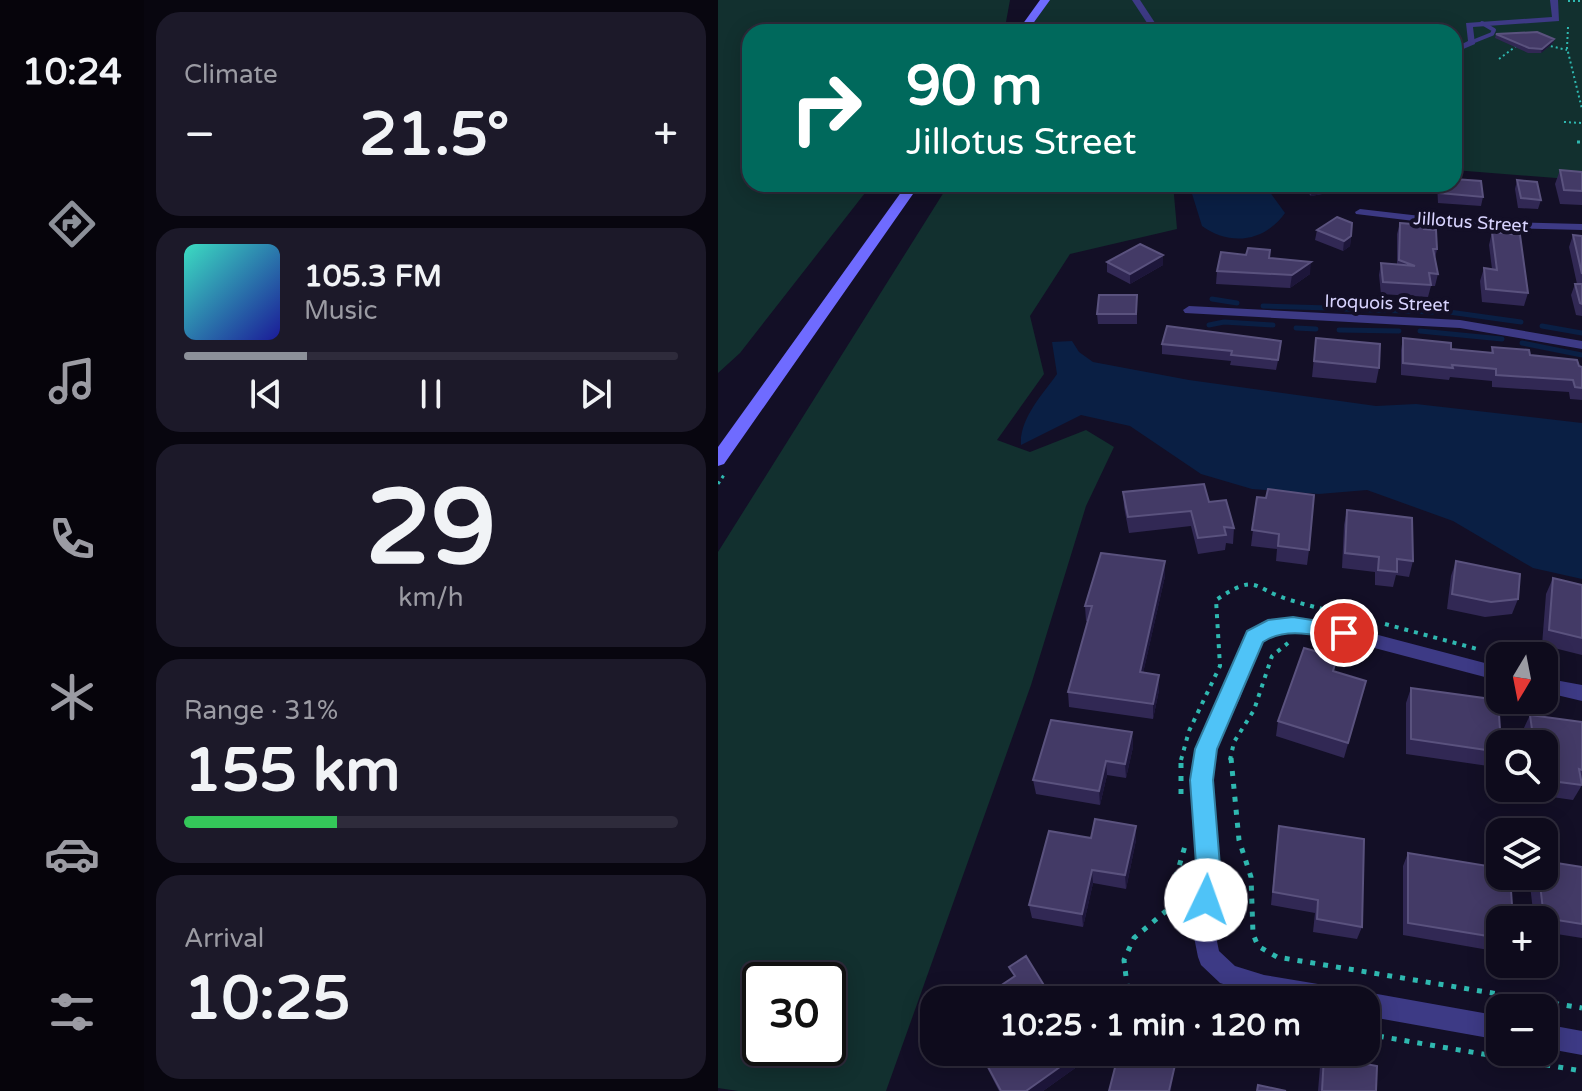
<!DOCTYPE html>
<html lang="en">
<head>
<meta charset="utf-8">
<style>
	:root { --surface:#0e0b1c; --page:#1c1929; --text:#f1f3f6; --muted:#9b9ba3; --line:#2e2b3b; --accent:#8c9099 }
	body { margin:0; font-family:"Varela Round",sans-serif; background:var(--page); color:var(--text); height:100vh; display:flex; flex-direction:column; font-size:30px; white-space:nowrap }
	* { box-sizing:border-box; margin:0 }
	p { font-size:26px; color:var(--muted) }
	.icon { flex:none; width:44px; height:44px; fill:none; stroke:currentColor; stroke-width:2; stroke-linecap:round; stroke-linejoin:round }
	.map { position:relative; flex:1; overflow:hidden }
	.details { display:flex; flex-direction:column; gap:12px; padding:12px; background:#08060f; width:574px }
	.details>* { flex:none }
	.guide { position:absolute; left:24px; top:24px; width:720px; height:168px; border-radius:24px; box-shadow:0 4px 20px #0003,0 0 0 2px var(--line); background:#00695c; color:#fff; overflow:hidden }
	.needle { width:52px; rotate:190deg }
	.controls { position:absolute; left:768px; top:642px; display:grid; gap:16px }
	.controls a { display:grid; place-items:center; width:72px; height:72px; border-radius:16px; background:var(--surface); box-shadow:0 4px 20px #0003,0 0 0 2px var(--line); font-size:40px }
	.speed { position:absolute; left:24px; top:962px; display:flex; gap:16px; font-size:40px; font-weight:700; text-align:center }
	.speed>* { display:grid; place-content:center; width:104px; height:104px; border-radius:50%; background:var(--surface); box-shadow:0 4px 20px #0003,0 0 0 2px var(--line); line-height:1 }
	.speed .limit { border:4px solid #111; border-radius:12px; background:#fff; color:#111 }
	.pin { position:absolute; display:grid; place-items:center; width:68px; height:68px; color:#fff; margin:-34px; border:4px solid #fff; border-radius:50%; box-shadow:0 2px 8px #0007 }
	.me { position:absolute; width:88px; margin:-44px; rotate:3deg; stroke-linejoin:round; filter:drop-shadow(0 0 6px #0008) }
	.turn { display:flex; align-items:center; gap:28px; height:168px; padding:0 32px; font-size:36px }
	.turn .icon { width:104px; height:104px; stroke-width:2.5 }
	.turn b { display:block; font-size:56px; line-height:68px }
	.big { font-size:60px; font-weight:800; line-height:1.1 }
	.details .card { flex:1; display:flex; flex-direction:column; justify-content:center; gap:12px; min-width:0; padding:0 28px; border-radius:24px; background:var(--page) }
	.details .dial { align-items:center; gap:0 }
	.dial b { font-size:104px; line-height:1 }
	.song { display:flex; align-items:center; gap:24px }
	.cover { width:96px; height:96px; border-radius:12px; background:linear-gradient(135deg,hsl(170 70% 55%),hsl(240 70% 35%)) }
	.played { height:8px; border-radius:4px; background:linear-gradient(90deg,var(--accent) 25%,var(--line) 25%) }
	.keys { display:flex; justify-content:space-around; direction:ltr }
	.heat { display:flex; justify-content:space-between; align-items:center; font-size:44px; direction:ltr }
	.charge { height:12px; border-radius:6px; background:linear-gradient(90deg,#34c759 31%,var(--line) 0) }
	.trip { position:absolute; left:202px; top:986px; width:460px; height:80px; border-radius:24px; background:var(--surface); box-shadow:0 4px 20px #0003,0 0 0 2px var(--line); font-weight:800; line-height:80px; text-align:center }
	main { display:flex; flex:1; min-height:0 }
	.tab-bar { display:flex; flex-direction:column; width:144px; justify-content:space-around; align-items:center; background:#06040b; color:var(--muted) }
	.tab-bar .icon { width:56px; height:56px }
	.tab-bar .active { color:var(--accent) }
	.tab-bar b { font-size:36px; color:var(--text) }
	.map>svg:first-child { display:block }
	.green { fill:#12302f; fill-rule:evenodd }
	.water { fill:#0a1f44 }
	.lines { fill:none; stroke-linecap:round; stroke-linejoin:round }
	.stream { stroke:#0a1f44; stroke-width:5 }
	.path-far3 { stroke:#2fb8b0; stroke-width:2; stroke-dasharray:2 3; stroke-linecap:butt }
	.path-far2 { stroke:#2fb8b0; stroke-width:3; stroke-dasharray:3 4; stroke-linecap:butt }
	.path-far1 { stroke:#2fb8b0; stroke-width:4; stroke-dasharray:4 6; stroke-linecap:butt }
	.path { stroke:#2fb8b0; stroke-width:5; stroke-dasharray:5 8; stroke-linecap:butt }
	.lane { stroke:#3d3a85; stroke-width:4 }
	.street { fill:#3d3a85; fill-rule:evenodd }
	.secondary { fill:#6f6bff; fill-rule:evenodd }
	.wall { fill:#312854 }
	.shaded-wall { fill:#1d163a }
	.building { fill:#433a66; stroke:#5a527e; stroke-width:2 }
	.route { fill:#4fc3f7; stroke:#337fa1; stroke-width:2 }
	.labels { text-anchor:middle; dominant-baseline:central; stroke-width:8; stroke-linejoin:round; paint-order:stroke }
	.far-street-label { font-size:18px; fill:#d9d4ff; stroke:#130f26 }
</style>
</head>
<body>
<main>
<nav class="tab-bar">
<b>10:24</b>
<svg class="icon active" aria-label="directions" viewBox="0 0 24 24"><path d="M12 3l9 9-9 9-9-9zM9 14v-3h6M13 9l2 2-2 2"/></svg>
<svg class="icon" aria-label="music" viewBox="0 0 24 24"><path d="M9 18V5l10-2v13"/><circle cx="6" cy="18" r="3"/><circle cx="16" cy="16" r="3"/></svg>
<svg class="icon" aria-label="phone" viewBox="0 0 24 24"><path d="M5 4h4l2 5-3 2q2 4 5 5l2-3 5 2v4C11 20 4 13 5 4z"/></svg>
<svg class="icon" aria-label="climate" viewBox="0 0 24 24"><path d="M12 3v18M4 7l16 10M4 17L20 7"/></svg>
<svg class="icon" aria-label="car" viewBox="0 0 24 24"><path d="M5 17H2v-5l4-1 3-4h7l3 4 3 1v5h-3M9 17h6M6 11h13"/><circle cx="7" cy="17" r="2"/><circle cx="17" cy="17" r="2"/></svg>
<svg class="icon" aria-label="filters" viewBox="0 0 24 24"><path d="M4 7h16M4 17h16"/><circle cx="9" cy="7" r="2"/><circle cx="15" cy="17" r="2"/></svg>
</nav>
<section class="details">
<div class="card"><p>Climate</p>
<div class="heat"><a>−</a><b class="big">21.5°</b><a>+</a></div>
</div>
<div class="card">
<div class="song"><i class="cover"></i><div><b>105.3 FM</b><p>Music</p></div></div>
<div class="played"></div>
<div class="keys"><svg class="icon" aria-label="previous" viewBox="0 0 24 24"><path d="M18 5L8 12l10 7zM5 5v14"/></svg><svg class="icon" aria-label="pause" viewBox="0 0 24 24"><path d="M8 5v14M16 5v14"/></svg><svg class="icon" aria-label="next" viewBox="0 0 24 24"><path d="M6 5l10 7-10 7zM19 5v14"/></svg></div>
</div>
<div class="card dial"><b>29</b><p>km/h</p></div>
<div class="card"><p>Range · 31%</p><b class="big">155 km</b><div class="charge"></div></div>
<div class="card"><p>Arrival</p><b class="big">10:25</b></div>
</section>
<div class="map">
<svg width="864" height="1091" viewBox="0 0 864 1091">
	<rect width="100%" height="100%" fill="#130f26"/>
	<path class="green" d="M0,0H292L288,22L280,32H32V184H154L22,353L0,373Z
		M331,0H864V180L736,170V32H310Z
		M231,184H455L459,229L352,254L312,316L326,374L279,440L312,452L368,430L396,447L368,506L313,685L168,1091H20L0,1088V552ZM110,980V1048H42V980Z"/>
	<path class="water" d="M471,184H546L567,213C547,241 513,247 484,226Z
		M354,341L361,352L375,362L471,380L658,406L698,404L864,423V579L815,568L735,521L649,490L601,494L534,489L483,474L412,426L363,415L303,445C301,419 325,394 339,374L334,342Z"/>
	<g class="lines">
		<path class="stream" d="M494,299L519,303
			M545,306L611,308
			M627,309L715,312
			M731,312L803,322
			M491,325L506,322L555,325
			M824,326L864,333
			M578,328L598,329
			M621,330L681,331
			M702,331L784,339
			M804,343L864,355"/>
		<path class="path-far3" d="M850,1H864
			M655,23L681,25
			M850,27L849,48L864,109
			M828,45L849,50
			M781,59L801,44
			M846,122L864,123"/>
		<path class="path-far2" d="M859,142H864
			M0,484L6,475"/>
		<path class="path-far1" d="M667,624L763,650
			M812,700L826,704
			M463,760L471,731L502,666L498,600C540,572 533,588 572,600C591,606 610,610 628,615
			M512,760L516,742L536,710L554,656L570,643"/>
		<path class="path" d="M513,758L521,840L533,877L535,934L540,946L559,957L864,1008
			M463,794V758
			M417,1000L409,985L406,960L416,938L448,911L467,846
			M648,1034L864,1071"/>
		<path class="lane" d="M754,42L774,34L776,30L764,23"/>
		<path class="street" d="M414,0H422L443,32H435Z
			M832,0H840L841,21L755,27L757,44L736,53V48L750,41L748,23L834,17Z
			M642,209L746,221L864,224V230L746,227L638,214L637,212Z
			M471,306L742,320L864,341V349L742,328L467,313L465,310Z
			M575,618L626,626L782,667V681L626,640L575,632L554,634L543,641L522,698L498,749L494,780L502,878L495,922L501,951L517,966L546,975L624,988L632,992L636,1000H560L546,997L502,983L483,965L480,957L473,922L480,878L474,780L478,749L504,698L530,632L550,621Z
			M826,678L864,685V701L826,692Z
			M648,992L782,1016V1040L648,1016V1000H638L640,996Z
			M826,1024L864,1031V1055L826,1048Z"/>
		<path class="secondary" d="M322,0H332L309,32H299Z
			M189,184H202L6,464L0,466V447Z"/>
	</g>
	<path class="wall" d="M778,34L836,39L835,43L823,53H810L777,38Z
		M842,170L864,172V205L842,204L837,184Z
		M799,180L823,200L820,209L800,208L797,189Z
		M582,184H633L632,189L593,196Z
		M656,184H697L695,193L655,188Z
		M719,184H736L765,197L763,206L720,203Z
		M682,223L706,229L719,249L717,259L720,274L717,286H713L710,297L663,294L661,275L663,263L679,264V234Z
		M599,230L633,236L632,246L625,251L597,240Z
		M774,232L810,293L806,306L764,302L762,281L766,268L774,269L771,245Z
		M855,235L864,236V316L858,315L853,295L857,284H859L851,247Z
		M552,250L551,258L592,274L572,288L498,284L499,271L528,255Z
		M389,262L445,265L412,284L389,272Z
		M419,295V324H380L379,314Z
		M598,338L661,368L658,383L594,377Z
		M685,338L733,349L773,353L774,347L864,367V400L852,399L851,392L774,387V381L732,377L731,380L683,375V350Z
		M444,344L562,351L558,370L512,365L513,361L444,354Z
		M405,492L491,502L516,528L515,544L508,543L507,550L480,554L473,526L411,533L406,507Z
		M539,497L591,550L589,565L558,561L559,549L533,546Z
		M629,510L695,561L691,577L678,575L675,587L657,585V572L624,568L626,525Z
		M738,561L800,599L794,614L767,617L729,609L733,576Z
		M447,576L425,673L441,675V690L435,719L351,707L350,692L370,621H368L367,606Z
		M835,578L864,585V655L824,645L828,594Z
		M619,657L616,671L648,681L626,758L558,736L560,721Z
		M693,688L782,744V757L777,767L688,754V703Z
		M812,715L864,722V785L855,800L813,794V788H826V744H807L805,730Z
		M414,732L415,747L408,778L389,775L382,805L318,794L315,780Z
		M418,826V840L408,889L375,883L365,927L314,918L311,905L373,838Z
		M561,826L644,927L639,939L595,932L597,913L553,905L559,840Z
		M690,853L782,920V952L685,935V866Z
		M864,867V938L826,932V920H816L811,876H826Z
		M261,1052H365L367,1061L325,1091H281Z
		M606,1056L658,1091H600L602,1067Z"/>
	<path class="shaded-wall" d="M836,39L835,43L823,53L824,49Z
		M594,184H633L632,189L593,196Z
		M633,236L632,246L625,251L626,241Z
		M445,255V265L412,284V274Z
		M593,262L592,274L572,288L574,275Z
		M447,561V576L422,687V672Z
		M441,675V690L435,719V704Z
		M414,732L415,747L408,778L407,764Z
		M388,761L389,775L382,805L381,791Z
		M418,826V840L408,889L407,875Z
		M374,870L375,883L365,927L364,914Z
		M363,1052H365L367,1061L325,1091H308Z
		M457,1065L453,1091H451Z"/>
	<path class="building" d="M819,32L836,39L824,49L811,48L778,34Z
		M842,170L864,172V191L846,190Z
		M736,179L763,181L765,197L722,193L721,184H736Z
		M799,180L819,182L823,200L803,198Z
		M619,217L634,223L633,236L626,241L599,230Z
		M682,223L706,225V229L718,230L719,249H715L720,274L711,273L713,285L665,282L663,263L697,266L681,260Z
		M774,232L802,235L810,293L768,289L766,268L779,270Z
		M855,235L864,236V274Z
		M422,244L445,255L412,274L389,262Z
		M530,248L552,250L551,258L593,262L574,275L499,271L503,252L528,255Z
		M857,284H864V304L862,303Z
		M381,295H419L418,314H379Z
		M449,326L563,341L560,360L513,355L514,351L444,344Z
		M598,338L662,344L661,368L596,361Z
		M685,338L733,343V349L775,353L774,347L811,350L812,355L859,360L861,366L864,367V388L857,387L855,380L778,375V369L734,365L735,368L685,363Z
		M486,484L491,502L508,500L516,528L506,527L508,535L480,538L473,511L410,517L405,492Z
		M550,489L596,495L591,550L560,546L561,534L534,530L539,497L548,498Z
		M629,510L694,518L695,561L679,559V572L660,570L661,557L627,553Z
		M383,553L447,561L422,672L441,675L435,704L350,692L374,606H367Z
		M738,561L802,574L800,599L773,602L734,594Z
		M835,578L864,585V638L831,630Z
		M586,648L619,657L615,671L648,681L630,743L560,721Z
		M693,688L780,700L783,744H782V752L693,739Z
		M812,715L864,722V770L861,769L864,785L826,780V744H816Z
		M333,720L414,732L407,764L388,761L381,791L315,780Z
		M377,819L418,826L407,875L374,870L364,914L311,905L331,831L373,838Z
		M561,826L646,839L644,927L599,919L600,900L555,892Z
		M690,853L782,868V876H792L795,920H782V938L690,923Z
		M826,861L864,867V924L826,918L821,876H826Z
		M308,956L335,1000H273L270,994L297,976L291,967Z
		M262,1052H363L308,1091H283Z
		M401,1052H405L457,1065L451,1091H391Z
		M606,1056L659,1066L658,1091H604Z
		M540,1085L568,1091H539Z"/>
	<path class="route" d="M575,617L626,625L635,633L626,640C599,636 569,626 545,642L499,749L495,780L503,878L496,909L488,912L479,909L476,900L479,878L472,780L477,749L529,631L550,620Z"/>
	<g class="labels">
		<g class="far-street-label">
			<text transform="translate(753 222) rotate(4)">Jillotus Street</text>
			<text transform="translate(669 303) rotate(2)">Iroquois Street</text>
		</g>
	</g>
</svg>
<div class="controls">
<a><svg class="needle" viewBox="-14 -14 28 28"><path d="M0-13l5 13h-10z" fill="#e53935"/><path d="M0 13l5-13h-10z" fill="#9b9ba3"/></svg></a>
<a><svg class="icon" aria-label="search" viewBox="0 0 24 24"><circle cx="10" cy="10" r="6"/><path d="M15 15l6 6"/></svg></a>
<a><svg class="icon" aria-label="layers" viewBox="0 0 24 24"><path d="M12 4l9 5-9 5-9-5zM3 14l9 5 9-5"/></svg></a>
<a>+</a>
<a>−</a>
</div>
<div class="speed"><div class="limit">30</div></div>
<div class="pin" style="left:626px;top:633px;background:#d93025"><svg class="icon" aria-label="arrive" viewBox="0 0 24 24"><path d="M6 21V4h12l-3 4 3 4H6"/></svg></div>
<svg class="me" style="left:488px;top:900px" viewBox="-20 -20 40 40"><circle r="19" fill="#fff"/><path d="M0-13L10 11 0 6-10 11z" fill="#4fc3f7"/></svg>
<div class="trip">10:25 · 1 min · 120 m</div>
<div class="guide">
<div class="turn"><svg class="icon" aria-label="right" viewBox="0 0 24 24"><path d="M7 20v-9h11M14 6l5 5-5 5"/></svg><div><b>90 m</b>Jillotus Street</div></div>
</div>
</div>
</main>
</body>
</html>
